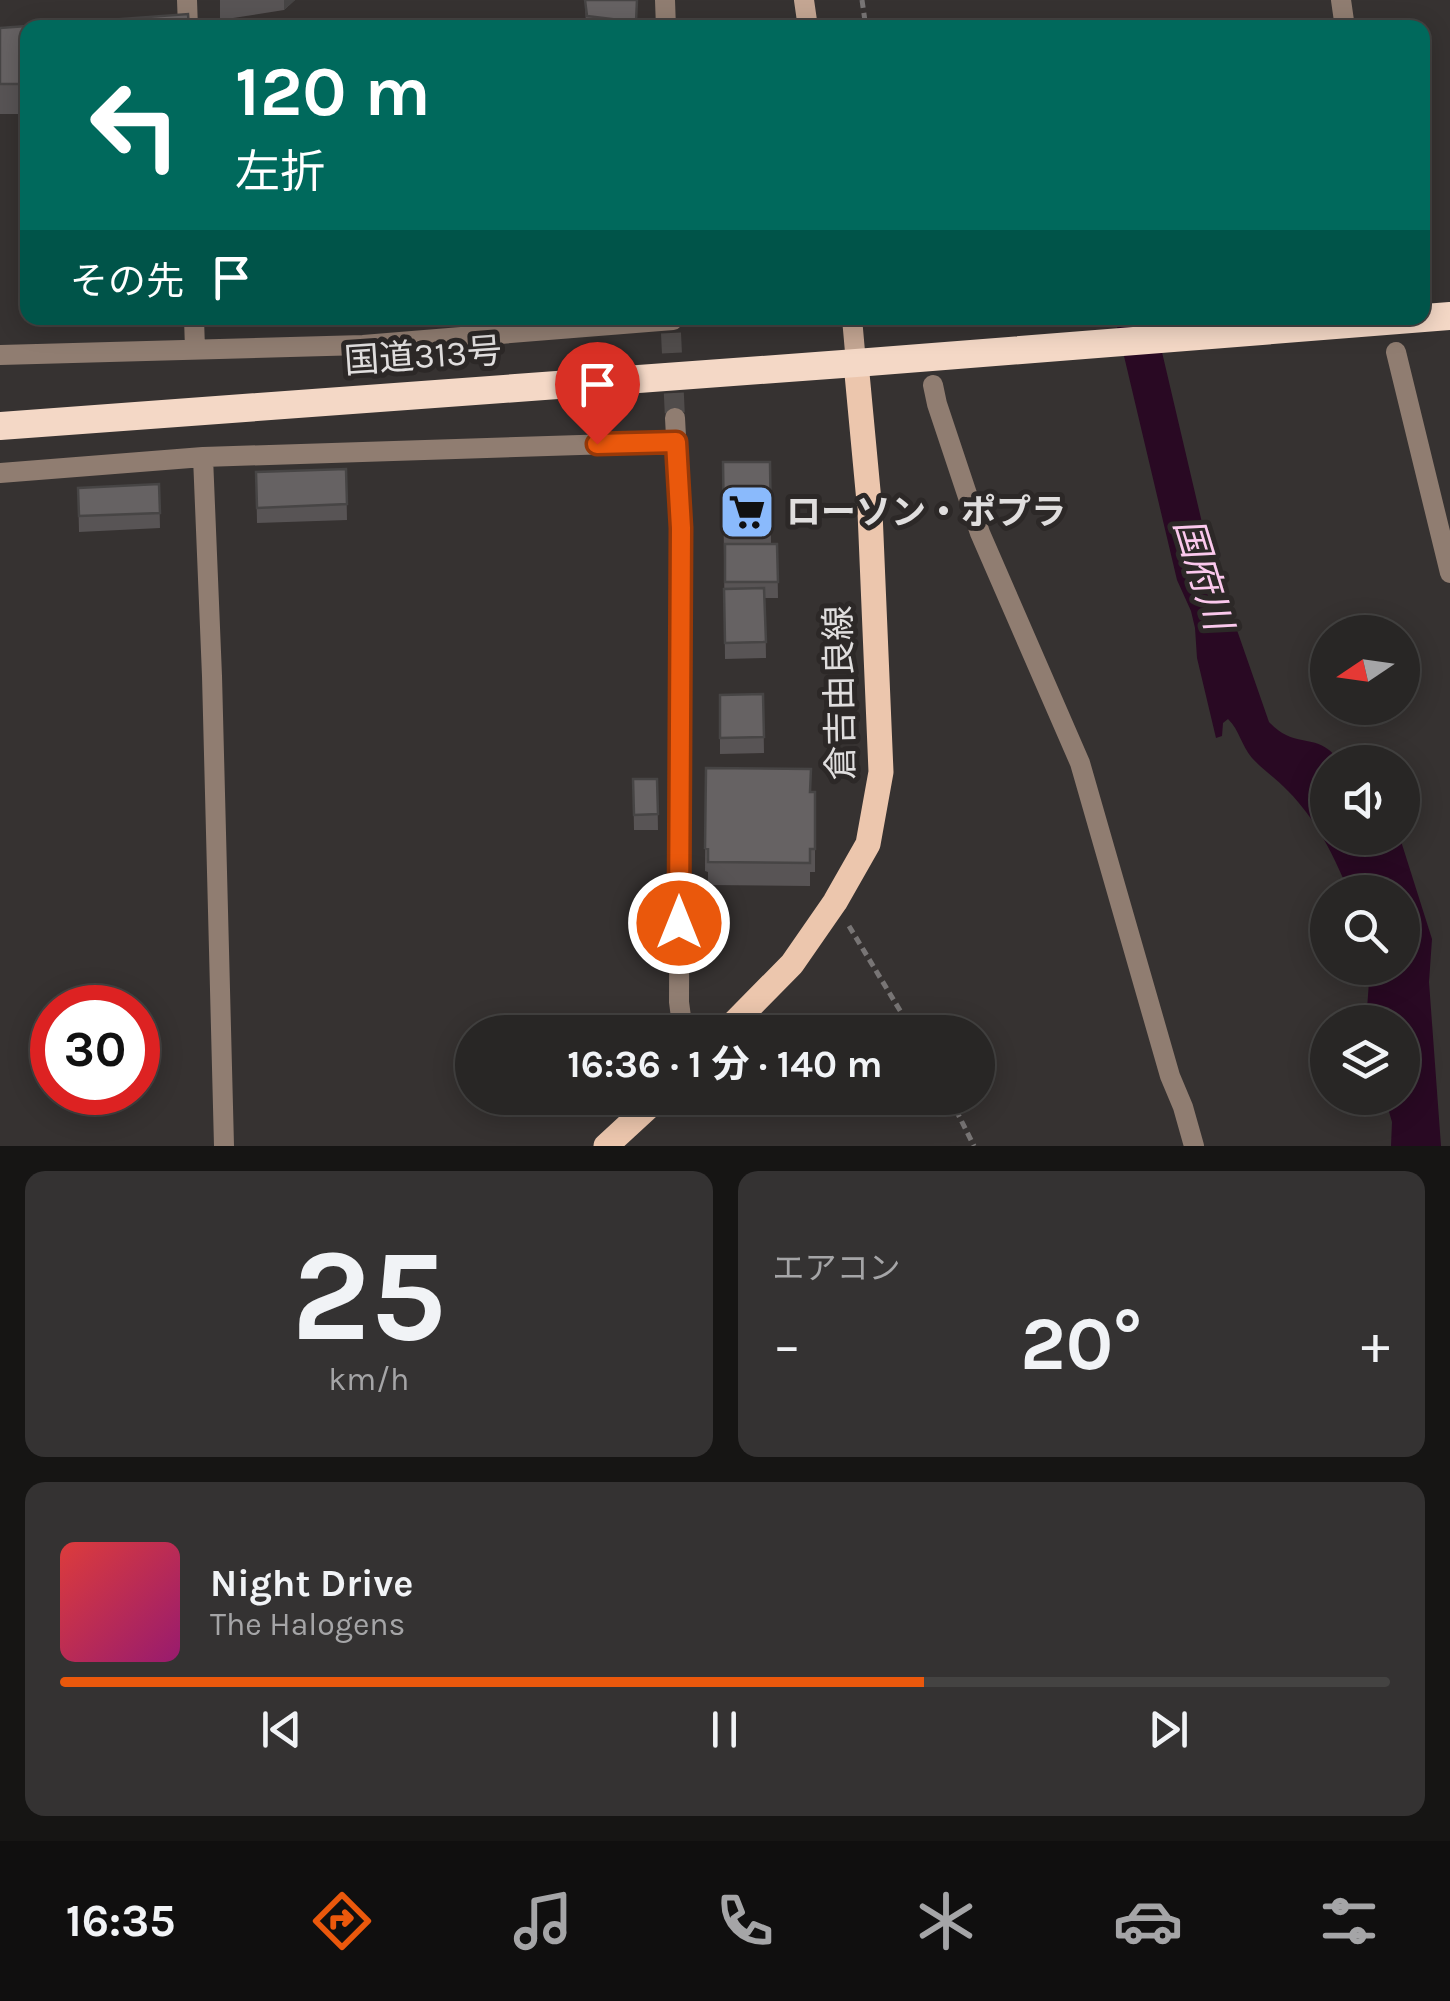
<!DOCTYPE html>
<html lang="ja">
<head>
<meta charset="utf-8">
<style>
	:root { --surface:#282625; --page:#343232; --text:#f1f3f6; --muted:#a5a5a7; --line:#444342; --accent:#ea580c }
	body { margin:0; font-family:Karla,"Noto Sans JP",sans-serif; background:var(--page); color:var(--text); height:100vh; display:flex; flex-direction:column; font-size:38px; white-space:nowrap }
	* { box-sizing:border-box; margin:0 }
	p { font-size:32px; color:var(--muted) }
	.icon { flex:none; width:55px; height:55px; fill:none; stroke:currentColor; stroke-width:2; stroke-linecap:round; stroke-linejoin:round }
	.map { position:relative; height:1146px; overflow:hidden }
	.side { display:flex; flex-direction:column; gap:25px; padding:25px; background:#161514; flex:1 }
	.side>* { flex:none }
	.banner { position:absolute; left:20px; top:20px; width:1410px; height:305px; border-radius:20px; box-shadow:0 5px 25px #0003,0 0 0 2px var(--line); background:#00695c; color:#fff; overflow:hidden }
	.needle { width:65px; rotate:257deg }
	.tools { position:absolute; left:1310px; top:615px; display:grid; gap:20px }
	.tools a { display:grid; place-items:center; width:110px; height:110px; border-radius:50%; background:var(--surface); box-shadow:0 5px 25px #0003,0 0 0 2px var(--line); font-size:50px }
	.speed { position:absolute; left:30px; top:985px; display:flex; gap:20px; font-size:50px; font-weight:700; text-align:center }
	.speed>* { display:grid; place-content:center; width:130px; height:130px; border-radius:50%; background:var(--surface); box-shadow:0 5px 25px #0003,0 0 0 2px var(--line); line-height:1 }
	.speed .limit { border:15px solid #d22; background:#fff; color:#111 }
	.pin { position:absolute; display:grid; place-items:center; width:85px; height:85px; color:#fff; margin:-102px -42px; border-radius:50% 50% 50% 0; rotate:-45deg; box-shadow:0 0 10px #0007 }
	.pin .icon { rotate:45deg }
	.me { position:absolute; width:110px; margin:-55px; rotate:0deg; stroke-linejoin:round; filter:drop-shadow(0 0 8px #0008) }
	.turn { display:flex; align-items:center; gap:35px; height:210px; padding:0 50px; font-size:45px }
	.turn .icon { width:130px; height:130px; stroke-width:2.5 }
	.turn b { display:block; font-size:70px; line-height:85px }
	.then { display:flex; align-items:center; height:95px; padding:0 50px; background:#0003; gap:20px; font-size:38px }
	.big { font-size:75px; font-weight:700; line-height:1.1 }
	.side .tile { flex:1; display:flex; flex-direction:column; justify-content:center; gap:15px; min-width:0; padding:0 35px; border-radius:20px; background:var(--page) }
	.side .dial { align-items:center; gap:0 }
	.dial b { font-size:130px; line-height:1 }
	.song { display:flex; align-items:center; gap:30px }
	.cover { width:120px; height:120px; border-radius:15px; background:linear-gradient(135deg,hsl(0 70% 55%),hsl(320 70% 35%)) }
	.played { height:10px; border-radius:5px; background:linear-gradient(90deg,var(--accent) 65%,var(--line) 65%) }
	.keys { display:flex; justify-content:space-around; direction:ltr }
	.heat { display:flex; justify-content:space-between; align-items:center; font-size:55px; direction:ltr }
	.side .tiles { flex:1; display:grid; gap:25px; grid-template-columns:1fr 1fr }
	.tile:last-child { grid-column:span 2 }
	.trip { position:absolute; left:455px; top:1015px; width:540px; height:100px; border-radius:50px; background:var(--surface); box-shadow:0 5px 25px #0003,0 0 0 2px var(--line); font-weight:700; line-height:100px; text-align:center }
	.menu { display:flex; height:160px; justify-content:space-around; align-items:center; background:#100f0f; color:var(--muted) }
	.menu .icon { width:70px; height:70px }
	.menu .active { color:var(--accent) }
	.menu b { font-size:45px; color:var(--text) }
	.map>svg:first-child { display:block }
	.water { fill:#290923 }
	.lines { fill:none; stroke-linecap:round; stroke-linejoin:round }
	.minor-tunnel { stroke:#504c4b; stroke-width:20; stroke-dasharray:20 10; stroke-linecap:butt }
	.path { stroke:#787575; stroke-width:5; stroke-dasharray:8 5; stroke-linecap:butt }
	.minor { stroke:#907d71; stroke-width:20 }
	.secondary { stroke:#c4a693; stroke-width:20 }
	.primary { stroke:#ecc6ad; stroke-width:25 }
	.trunk { stroke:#f4d8c6; stroke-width:28 }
	.wall { fill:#585455 }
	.shaded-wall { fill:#474545 }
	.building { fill:#666263; stroke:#474545; stroke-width:2.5 }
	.route-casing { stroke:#983908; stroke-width:25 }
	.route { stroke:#ea580c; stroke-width:18 }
	.labels { text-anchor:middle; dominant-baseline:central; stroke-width:10; stroke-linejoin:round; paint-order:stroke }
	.street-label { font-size:35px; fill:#e0dede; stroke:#2c2827 }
	.poi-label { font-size:35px; font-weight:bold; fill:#e0dede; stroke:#2c2827; text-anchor:start }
	.water-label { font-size:38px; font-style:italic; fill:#fbc8ed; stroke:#2c2827 }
</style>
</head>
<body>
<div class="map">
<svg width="1450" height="1146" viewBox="0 0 1450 1146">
	<rect width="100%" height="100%" fill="#363231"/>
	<path class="water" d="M1115,318H1154L1207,544L1269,722C1292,747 1310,735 1329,750C1332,752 1339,760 1341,762H1328V838H1400L1432,939L1429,982L1441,1146H1391L1392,1122L1385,1098H1402V1022H1363L1367,1009L1370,968H1402V892H1349C1334,856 1316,819 1288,791C1277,779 1263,770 1252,758C1241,745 1240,731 1228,719L1223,723L1222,736L1216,738L1197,658L1195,628L1191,611L1177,580Z"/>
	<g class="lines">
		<path class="minor-tunnel" d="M671,333L675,418"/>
		<path class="path" d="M862,0L866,28
			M917,318L919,327
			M849,926L913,1032
			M950,1098L974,1146"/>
		<path class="minor" d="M187,0L188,28
			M665,0L666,28
			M1341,0L1345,28
			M194,318L195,349
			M1396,352L1450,573
			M0,355L363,345L673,320
			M933,385L937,404L980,533L1080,763L1170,1076L1183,1107L1194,1146
			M675,418L681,529L679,1002L683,1032
			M203,457L212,676L224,1146
			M0,473L203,457L676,442"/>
		<path class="secondary" d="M804,0L808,28
			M852,318L856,363"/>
		<path class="primary" d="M725,1032L792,964L835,902L868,844L881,772L870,512L856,363
			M606,1146L658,1098"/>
		<path class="trunk" d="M0,426L856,363L1450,316"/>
	</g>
	<path class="wall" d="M220,0H295L284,10L220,20Z
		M585,0H637L636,28H586Z
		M0,28H28V114H0Z
		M723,462H770L771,544H777L778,598H765L766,658L725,659Z
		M346,469L347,520L257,523L256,472Z
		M159,484L160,528L79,532L78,488Z
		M763,694L764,753L720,754V695Z
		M706,768L811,792L815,815V872H810V886L708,885V872L705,871Z
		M633,779H657L658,830H634Z"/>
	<path class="shaded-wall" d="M284,0H295L284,10Z"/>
	<path class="building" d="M585,0H637L636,22L587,16Z
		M188,14L189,28H28V84H0V28Z
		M723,462H770L771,531H724Z
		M346,469L347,504L257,508L256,472Z
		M159,484L160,513L79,516L78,488Z
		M725,544H777L778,582H725Z
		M764,588L766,642L725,643L724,589Z
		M763,694L764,737L720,738V695Z
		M706,768L811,769L810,792H815V849H810V863L708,862V849L705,848Z
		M633,779H657L658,814L634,815Z"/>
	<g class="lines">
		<g class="route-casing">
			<path id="route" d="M597,444L676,442L681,528L679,923"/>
		</g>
		<use href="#route" class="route"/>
	</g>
	<defs>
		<g id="supermarket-square" transform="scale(2.875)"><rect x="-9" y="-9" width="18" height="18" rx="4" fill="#8abafc" stroke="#2c2827"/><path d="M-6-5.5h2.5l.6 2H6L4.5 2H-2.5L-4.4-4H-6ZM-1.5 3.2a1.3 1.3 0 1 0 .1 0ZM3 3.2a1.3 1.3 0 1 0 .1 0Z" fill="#111"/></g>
	</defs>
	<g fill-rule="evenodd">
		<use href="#supermarket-square" x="747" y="512"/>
	</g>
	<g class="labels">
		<g class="street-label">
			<text transform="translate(423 356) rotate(-4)">国道313号</text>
			<text transform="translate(840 693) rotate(-91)">倉吉由良線</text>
		</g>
		<g class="poi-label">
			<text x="786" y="512">ローソン・ポプラ</text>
		</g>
		<g class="water-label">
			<text transform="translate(1203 574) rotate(73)">国府川</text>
		</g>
	</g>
</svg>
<div class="tools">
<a><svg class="needle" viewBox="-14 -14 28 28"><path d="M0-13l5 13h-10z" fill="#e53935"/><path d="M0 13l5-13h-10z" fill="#a5a5a7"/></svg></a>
<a><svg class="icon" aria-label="sound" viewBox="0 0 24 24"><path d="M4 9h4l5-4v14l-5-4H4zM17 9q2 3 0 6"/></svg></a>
<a><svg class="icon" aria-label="search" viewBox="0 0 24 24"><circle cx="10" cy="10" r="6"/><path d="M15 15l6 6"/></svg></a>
<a><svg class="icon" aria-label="layers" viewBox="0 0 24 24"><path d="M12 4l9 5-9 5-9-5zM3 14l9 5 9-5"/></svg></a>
</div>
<div class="speed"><div class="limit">30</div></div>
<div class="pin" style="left:597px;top:444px;background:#d93025"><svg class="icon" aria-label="arrive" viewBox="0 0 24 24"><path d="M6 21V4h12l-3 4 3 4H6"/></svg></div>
<svg class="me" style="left:679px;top:923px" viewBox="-20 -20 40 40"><circle r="17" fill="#ea580c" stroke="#fff" stroke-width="3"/><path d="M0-11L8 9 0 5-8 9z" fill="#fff"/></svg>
<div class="trip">16:36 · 1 分 · 140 m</div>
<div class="banner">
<div class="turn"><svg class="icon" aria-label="left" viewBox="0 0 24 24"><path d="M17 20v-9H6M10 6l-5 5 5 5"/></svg><div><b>120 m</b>左折</div></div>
<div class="then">その先<svg class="icon" aria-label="arrive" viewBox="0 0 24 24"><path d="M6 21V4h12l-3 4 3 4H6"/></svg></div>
</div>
</div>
<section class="side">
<div class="tiles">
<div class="tile dial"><b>25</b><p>km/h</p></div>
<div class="tile"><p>エアコン</p>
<div class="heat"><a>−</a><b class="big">20°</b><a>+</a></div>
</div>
<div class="tile">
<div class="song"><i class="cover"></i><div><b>Night Drive</b><p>The Halogens</p></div></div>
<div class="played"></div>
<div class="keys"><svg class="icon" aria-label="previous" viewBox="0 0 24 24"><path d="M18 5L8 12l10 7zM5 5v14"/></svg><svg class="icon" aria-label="pause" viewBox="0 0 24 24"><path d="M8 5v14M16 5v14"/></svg><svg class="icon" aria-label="next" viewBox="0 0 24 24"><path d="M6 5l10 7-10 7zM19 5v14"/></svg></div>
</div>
</div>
</section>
<nav class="menu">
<b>16:35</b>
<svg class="icon active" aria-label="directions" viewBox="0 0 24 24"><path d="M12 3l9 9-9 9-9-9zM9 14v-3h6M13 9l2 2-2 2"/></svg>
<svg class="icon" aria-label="music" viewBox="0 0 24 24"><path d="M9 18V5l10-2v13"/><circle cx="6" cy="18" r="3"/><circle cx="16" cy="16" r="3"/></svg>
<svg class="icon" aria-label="phone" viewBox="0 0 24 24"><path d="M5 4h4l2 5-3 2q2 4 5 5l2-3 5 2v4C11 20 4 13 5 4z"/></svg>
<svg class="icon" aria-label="climate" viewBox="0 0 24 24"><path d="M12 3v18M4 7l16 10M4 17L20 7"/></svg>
<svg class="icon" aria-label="car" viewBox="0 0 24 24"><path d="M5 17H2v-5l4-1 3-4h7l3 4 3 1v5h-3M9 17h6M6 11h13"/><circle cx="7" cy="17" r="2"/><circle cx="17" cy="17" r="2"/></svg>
<svg class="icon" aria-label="filters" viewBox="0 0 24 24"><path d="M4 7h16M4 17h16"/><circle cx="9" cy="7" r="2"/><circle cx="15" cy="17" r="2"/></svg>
</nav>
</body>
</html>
